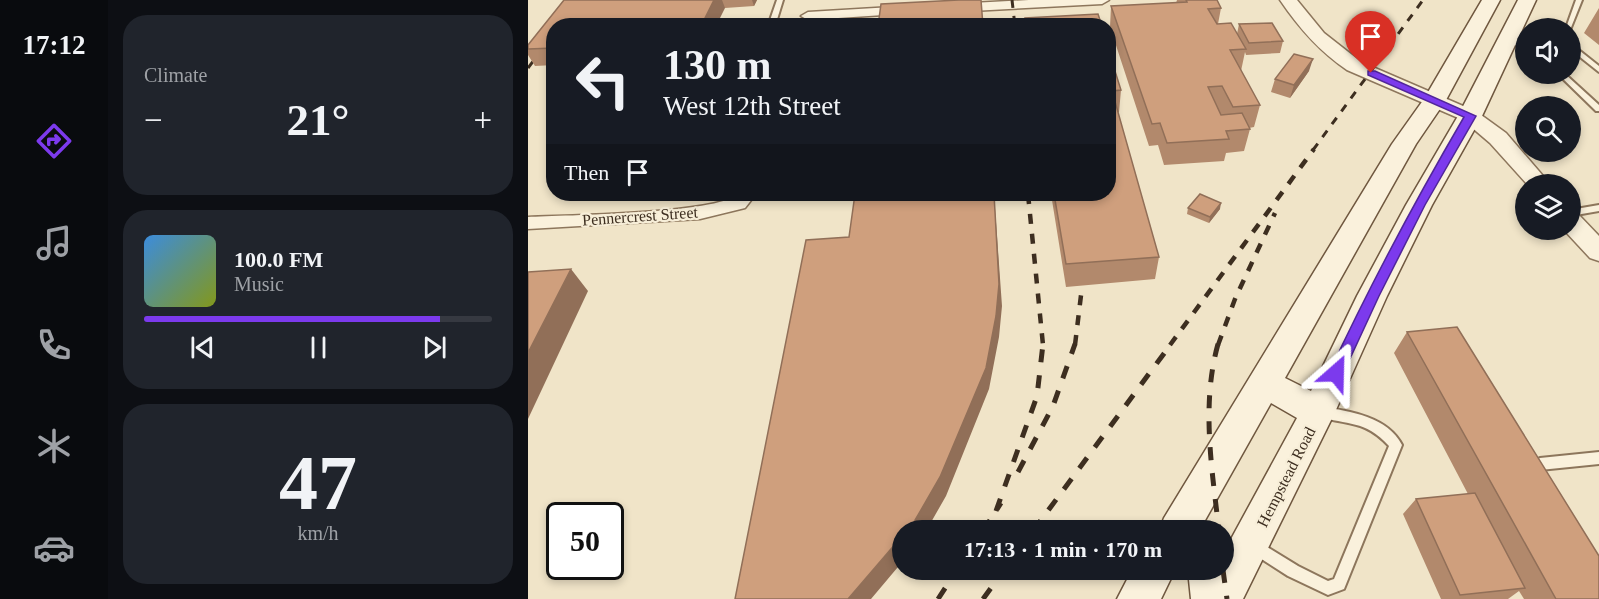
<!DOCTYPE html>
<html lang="en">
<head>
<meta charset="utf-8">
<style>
	:root { --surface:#171b24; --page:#20242c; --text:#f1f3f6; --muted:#9ea1a6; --line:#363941; --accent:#7c3aed }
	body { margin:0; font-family:"Times New Roman",serif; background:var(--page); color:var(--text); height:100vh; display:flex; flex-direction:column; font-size:22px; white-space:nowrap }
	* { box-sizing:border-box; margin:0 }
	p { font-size:20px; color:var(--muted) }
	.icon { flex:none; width:33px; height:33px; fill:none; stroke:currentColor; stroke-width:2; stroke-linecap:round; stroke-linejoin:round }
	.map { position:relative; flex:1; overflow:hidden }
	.details { display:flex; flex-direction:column; gap:15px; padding:15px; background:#0d0f14; width:420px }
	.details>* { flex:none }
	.guide { position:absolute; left:18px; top:18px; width:570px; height:183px; border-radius:24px; box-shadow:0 3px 9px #0003; background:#171b24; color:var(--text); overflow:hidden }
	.buttons { position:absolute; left:987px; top:18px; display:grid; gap:12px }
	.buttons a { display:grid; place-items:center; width:66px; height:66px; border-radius:50%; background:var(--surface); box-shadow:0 3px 9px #0003; font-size:30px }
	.speed { position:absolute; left:18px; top:502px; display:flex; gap:12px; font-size:30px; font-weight:700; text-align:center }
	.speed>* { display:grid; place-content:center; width:78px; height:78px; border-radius:50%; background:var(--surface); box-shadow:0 3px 9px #0003; line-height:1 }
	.speed .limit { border:3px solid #111; border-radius:9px; background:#fff; color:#111 }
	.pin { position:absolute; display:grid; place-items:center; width:51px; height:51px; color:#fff; margin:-62px -26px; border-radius:50% 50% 50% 0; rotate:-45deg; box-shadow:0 0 6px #0007 }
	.pin .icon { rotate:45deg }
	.me { position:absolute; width:66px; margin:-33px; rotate:25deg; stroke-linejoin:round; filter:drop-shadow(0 0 4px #0008) }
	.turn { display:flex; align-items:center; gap:21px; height:126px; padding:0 18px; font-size:27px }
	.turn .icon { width:78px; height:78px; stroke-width:2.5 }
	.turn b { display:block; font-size:42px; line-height:51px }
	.then { display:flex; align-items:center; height:57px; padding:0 18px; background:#0003; gap:12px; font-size:22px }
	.big { font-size:45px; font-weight:700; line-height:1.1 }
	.details .widget { flex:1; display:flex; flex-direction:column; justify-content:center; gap:9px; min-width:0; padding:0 21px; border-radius:24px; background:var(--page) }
	.details .dial { align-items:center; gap:0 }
	.dial b { font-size:78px; line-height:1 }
	.song { display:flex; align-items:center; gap:18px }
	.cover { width:72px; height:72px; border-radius:9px; background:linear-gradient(135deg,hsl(210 70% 55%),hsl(70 70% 35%)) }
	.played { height:6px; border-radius:3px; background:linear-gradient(90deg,var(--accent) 85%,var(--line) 85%) }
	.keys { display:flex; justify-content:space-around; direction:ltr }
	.heat { display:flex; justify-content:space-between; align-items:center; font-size:33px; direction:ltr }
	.trip { position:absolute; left:364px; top:520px; width:342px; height:60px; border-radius:30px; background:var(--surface); box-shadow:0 3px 9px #0003; font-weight:700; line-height:60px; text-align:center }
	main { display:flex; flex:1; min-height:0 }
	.dock { display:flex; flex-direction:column; width:108px; justify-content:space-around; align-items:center; background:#090b0e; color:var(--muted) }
	.dock .icon { width:42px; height:42px }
	.dock .selected { color:var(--accent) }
	.dock b { font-size:27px; color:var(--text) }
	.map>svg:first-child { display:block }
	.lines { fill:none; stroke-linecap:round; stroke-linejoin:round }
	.service-casing { stroke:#8d765c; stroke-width:4 }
	.minor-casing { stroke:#8d765c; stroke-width:3 }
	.tertiary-casing { stroke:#8d765c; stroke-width:3 }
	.secondary-casing { stroke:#6f573f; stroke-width:3 }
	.service { fill:#faf1dc; fill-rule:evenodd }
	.minor { fill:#faf1dc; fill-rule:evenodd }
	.tertiary { fill:#faf1dc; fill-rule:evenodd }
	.secondary { fill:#faf1dc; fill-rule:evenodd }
	.rail-far2 { stroke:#3d2e20; stroke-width:3; stroke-dasharray:8 8; stroke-linecap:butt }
	.rail-far1 { stroke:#3d2e20; stroke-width:4.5; stroke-dasharray:10 10; stroke-linecap:butt }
	.rail { stroke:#3d2e20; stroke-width:5; stroke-dasharray:13 13; stroke-linecap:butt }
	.wall { fill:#b2896c }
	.shaded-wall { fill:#916f58 }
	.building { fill:#cf9f7d; stroke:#916f58; stroke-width:1.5 }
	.route { fill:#7c3aed; stroke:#51269a; stroke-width:1.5 }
	.labels { text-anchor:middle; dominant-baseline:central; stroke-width:4.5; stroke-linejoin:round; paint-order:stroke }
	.street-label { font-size:16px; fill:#3d2e20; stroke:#f7eed8 }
</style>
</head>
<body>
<main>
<nav class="dock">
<b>17:12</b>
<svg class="icon selected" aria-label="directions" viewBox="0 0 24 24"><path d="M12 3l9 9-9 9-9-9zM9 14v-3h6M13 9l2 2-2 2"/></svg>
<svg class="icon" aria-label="music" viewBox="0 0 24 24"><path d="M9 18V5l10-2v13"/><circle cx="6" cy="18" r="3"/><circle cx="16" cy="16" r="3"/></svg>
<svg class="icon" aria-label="phone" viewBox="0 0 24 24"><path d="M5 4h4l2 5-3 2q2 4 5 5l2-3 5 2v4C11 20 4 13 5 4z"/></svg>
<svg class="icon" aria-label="climate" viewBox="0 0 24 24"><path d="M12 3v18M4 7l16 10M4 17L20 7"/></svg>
<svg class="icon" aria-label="car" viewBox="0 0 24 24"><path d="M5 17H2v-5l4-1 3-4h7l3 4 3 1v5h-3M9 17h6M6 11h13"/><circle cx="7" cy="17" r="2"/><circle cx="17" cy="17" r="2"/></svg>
</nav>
<section class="details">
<div class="widget"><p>Climate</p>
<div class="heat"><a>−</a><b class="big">21°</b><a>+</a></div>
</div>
<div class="widget">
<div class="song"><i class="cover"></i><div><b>100.0 FM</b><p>Music</p></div></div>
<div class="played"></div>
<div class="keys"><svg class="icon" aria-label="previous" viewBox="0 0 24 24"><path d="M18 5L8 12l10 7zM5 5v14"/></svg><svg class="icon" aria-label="pause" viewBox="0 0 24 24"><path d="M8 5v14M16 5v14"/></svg><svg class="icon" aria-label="next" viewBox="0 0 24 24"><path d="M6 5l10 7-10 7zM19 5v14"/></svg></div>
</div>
<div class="widget dial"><b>47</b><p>km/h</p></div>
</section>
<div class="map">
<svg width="1071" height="599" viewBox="0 0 1071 599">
	<rect width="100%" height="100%" fill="#f0e4c8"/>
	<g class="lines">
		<g class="service-casing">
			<path id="service" d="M249,0H255L247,26H240Z
				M1048,0H1054L1042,30L1038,28Z
				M980,38L998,45V50L978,41V39Z
				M1042,43L1071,66V72L1042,49Z
				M1030,74H1037L1071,105V111H1068Z
				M1071,205V211L1042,216V210Z
				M794,407C822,411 860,417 874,445L816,589L800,595L760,576L721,551L719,546L721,541L726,539L770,566L800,581L806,579L861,446C836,419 820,426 790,416L788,412L790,408Z
				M1071,452V464L1012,470L1008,468L1006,464L1008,460L1012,458Z"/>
		</g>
		<g class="minor-casing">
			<path id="minor" d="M501,0H581L574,4L425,12L418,8L425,4Z
				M381,6L388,10L386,13L280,20L273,16L280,12Z
				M209,194H228L217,208L172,219L0,229V217C35,215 191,214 209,194Z"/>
		</g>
		<g class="tertiary-casing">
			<path id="tertiary" d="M752,0H769L796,33L833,62L949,112L978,133L1022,184H999L962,143L935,120L819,70C791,51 771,28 752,0Z
				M1042,213L1051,215L1071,236V261L1062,258L1036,230H1042Z"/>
		</g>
		<g class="secondary-casing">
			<path id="secondary" d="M954,0H972L918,100L888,144L757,378L783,391L829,296L878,205L930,116L990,0H1008L954,116L904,205L859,296L807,412L715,599H663L660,570H696V552L769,418L743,403L671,531H631L636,518L864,144L896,99Z
				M604,570H647L633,599H589Z"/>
		</g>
		<use href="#service" class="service"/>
		<use href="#minor" class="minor"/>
		<use href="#tertiary" class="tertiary"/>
		<use href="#secondary" class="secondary"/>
		<path class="rail-far2" d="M484,0L487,26
			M0,68L26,34
			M785,150L895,0"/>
		<path class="rail-far1" d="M500,194L515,345
			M547,345L554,287
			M642,345L786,149
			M690,345L707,299L747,213"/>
		<path class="rail" d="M690,344C673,405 684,469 691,531
			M490,472L525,406L547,344
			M468,511L509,396L515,344
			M455,531L473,503
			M505,531L643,344
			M695,570L699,599
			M410,599L429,570
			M455,599L476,570"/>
	</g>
	<path class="wall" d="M36,0H229L226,6L197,8L26,26V65L7,66L0,55V45Z
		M649,0H689L693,8L690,24L709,34L711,24L755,41L752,53L718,55L717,52L713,71L732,105L726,127L721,128L722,129L716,151L698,153L696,161L636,165L630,145L621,146L582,27L583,6L648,3Z
		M1071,8V45L1056,33Z
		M580,49L593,90L591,112H590L631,257L627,279L538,287L523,194H580Z
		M781,71L762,98L743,92L747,79Z
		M660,208L692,209L681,223L659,214Z
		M879,332L1071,599H996L991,591L980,599H913L875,514L888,499L940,494L866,353Z"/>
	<path class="shaded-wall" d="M186,0H194L197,8L188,26H173Z
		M224,0H229L226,6Z
		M785,59L781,71L762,98L766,85Z
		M466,194L474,306L471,337L461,389L418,496L398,531H378Z
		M693,203L692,209L681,223L682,217Z
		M43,269L60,291L0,419V353Z
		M375,535V561L343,599H320Z"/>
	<path class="building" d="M36,0H186L173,26H26V48L0,49V45Z
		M431,0H453L455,26H350L353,4Z
		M658,0H689L693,8L680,9L689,24L703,23L718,49L702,50L732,105L705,107L694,86L680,87L693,115L714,113L722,129L698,131L701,139L639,143L632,123L624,124L583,6L659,2Z
		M570,14L574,26H498L497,18Z
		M744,23L755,41L721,43L711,24Z
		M580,49L593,90L584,91L631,257L538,264L526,194H580Z
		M766,54L785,59L766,85L747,79Z
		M327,194H466L471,284L468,316L458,368L412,477L386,522L378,531H375V535L320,599H207L278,240L321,237Z
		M672,194L693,203L682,217L660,208Z
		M43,269L0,353V272Z
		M929,327L1071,556V599H1028L879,332Z
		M947,493L997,588L932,595L888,499Z"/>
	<path class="route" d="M840,71H847L948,116L897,205L851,296L813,378L808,379L803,378L801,373C842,285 887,201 936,117L840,75Z"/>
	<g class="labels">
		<g class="street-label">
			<text transform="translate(112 216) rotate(-4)">Pennercrest Street</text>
			<text transform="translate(758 477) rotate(-63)">Hempstead Road</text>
		</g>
	</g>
</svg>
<div class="buttons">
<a><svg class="icon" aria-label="sound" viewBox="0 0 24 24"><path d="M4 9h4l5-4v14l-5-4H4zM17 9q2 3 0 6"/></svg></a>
<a><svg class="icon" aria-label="search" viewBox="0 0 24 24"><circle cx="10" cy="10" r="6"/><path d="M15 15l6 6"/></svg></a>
<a><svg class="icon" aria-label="layers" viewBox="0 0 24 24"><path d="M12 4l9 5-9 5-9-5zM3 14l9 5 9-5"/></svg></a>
</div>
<div class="speed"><div class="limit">50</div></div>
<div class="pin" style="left:843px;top:73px;background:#d93025"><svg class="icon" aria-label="arrive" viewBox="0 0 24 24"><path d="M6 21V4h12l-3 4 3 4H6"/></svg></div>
<svg class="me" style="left:808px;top:373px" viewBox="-20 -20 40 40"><path d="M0-17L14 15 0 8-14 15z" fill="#7c3aed" stroke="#fff" stroke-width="4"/></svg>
<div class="trip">17:13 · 1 min · 170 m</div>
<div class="guide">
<div class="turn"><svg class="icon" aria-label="left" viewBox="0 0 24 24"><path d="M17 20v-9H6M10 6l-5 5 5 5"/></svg><div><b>130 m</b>West 12th Street</div></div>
<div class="then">Then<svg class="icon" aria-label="arrive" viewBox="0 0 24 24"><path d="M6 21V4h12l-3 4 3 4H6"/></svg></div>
</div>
</div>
</main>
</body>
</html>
